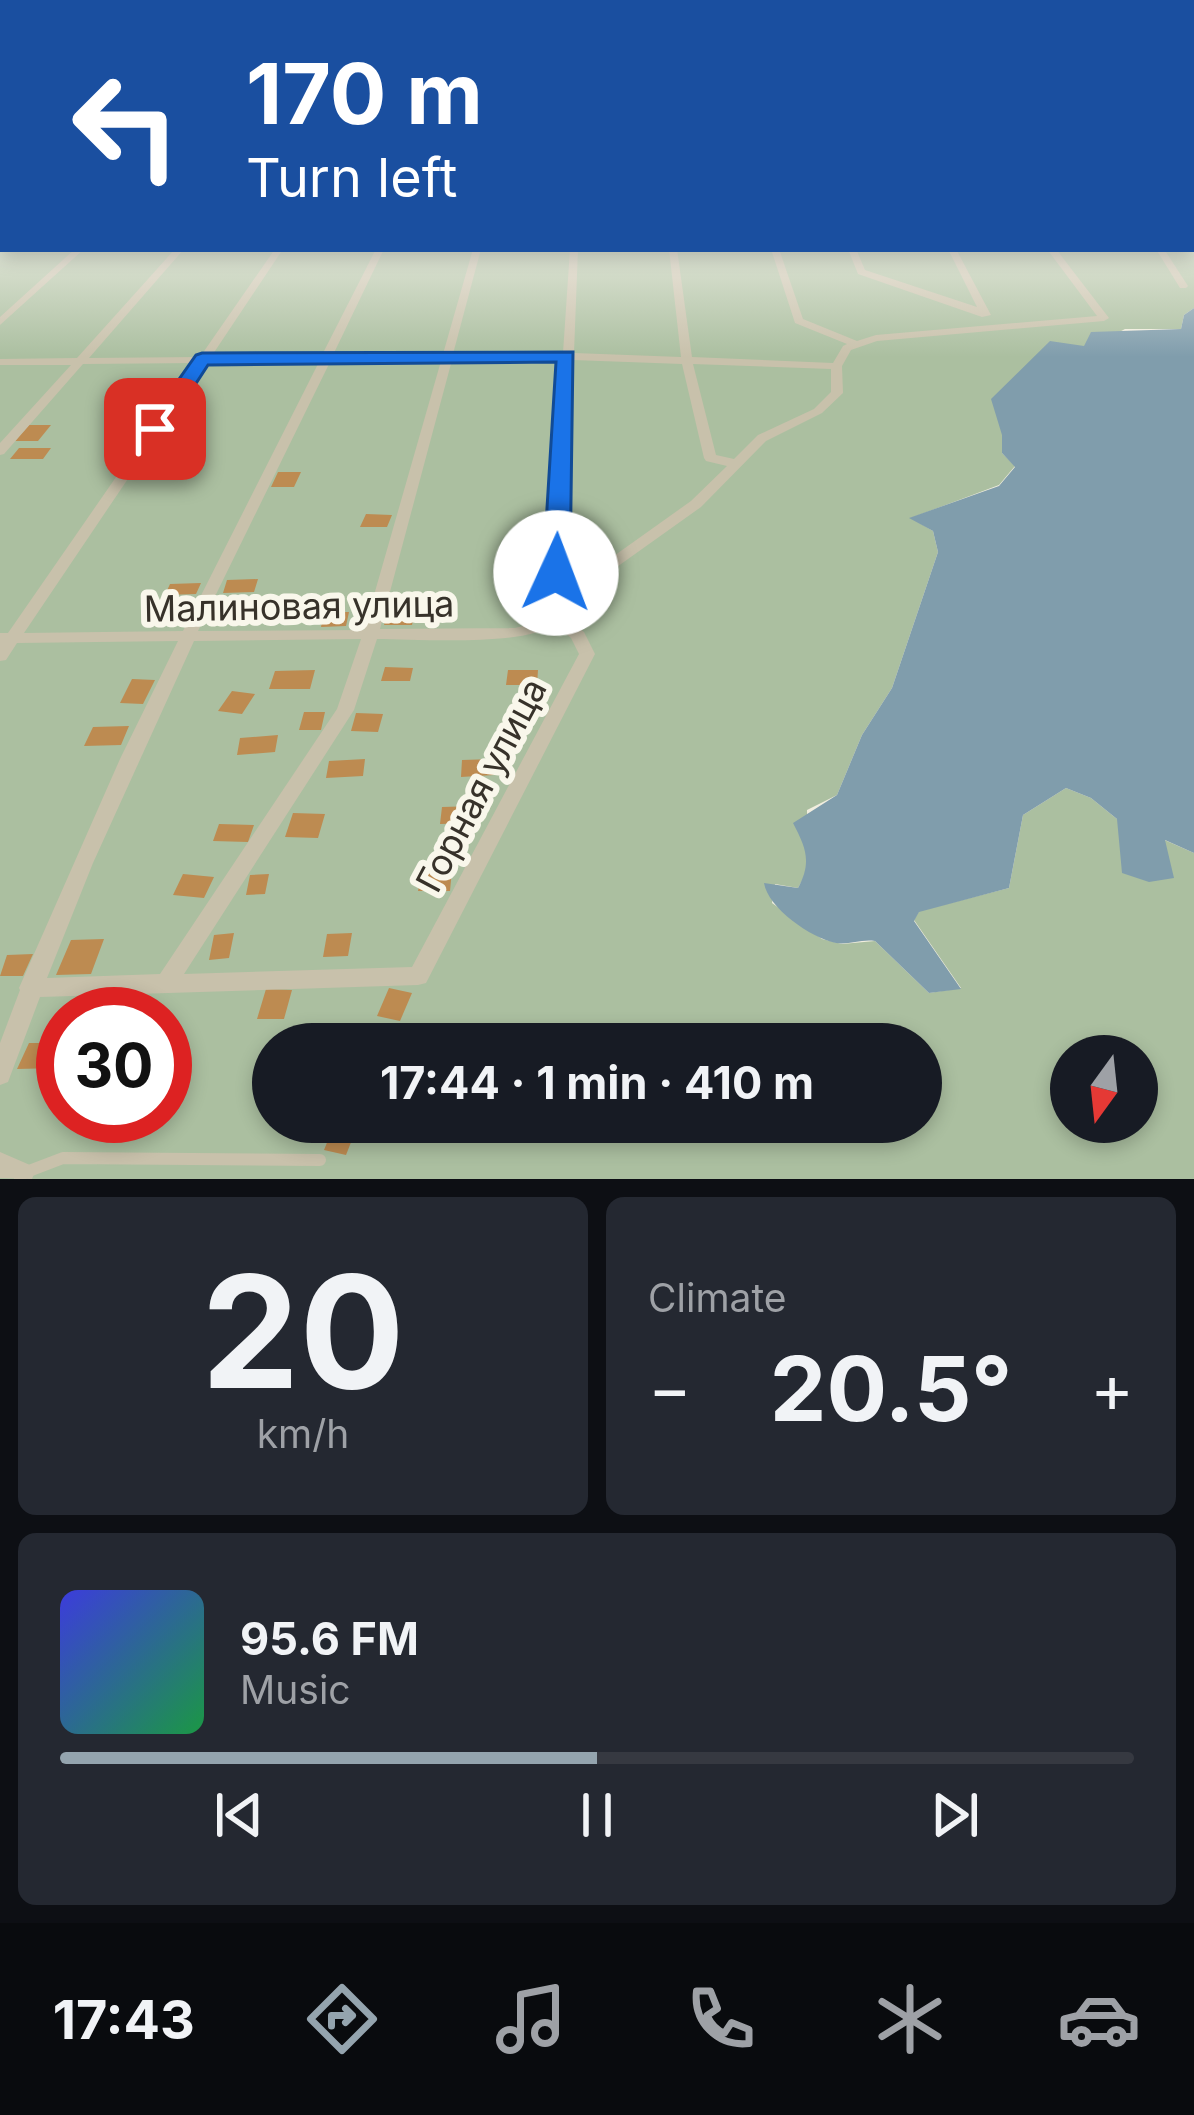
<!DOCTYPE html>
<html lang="en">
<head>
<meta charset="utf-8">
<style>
	:root { --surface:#171b24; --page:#242831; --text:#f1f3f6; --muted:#9ea1a6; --line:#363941; --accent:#94a4ae }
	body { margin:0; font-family:Inter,sans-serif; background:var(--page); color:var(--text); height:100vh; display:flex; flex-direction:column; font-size:45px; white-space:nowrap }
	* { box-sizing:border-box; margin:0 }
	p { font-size:39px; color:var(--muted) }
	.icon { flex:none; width:66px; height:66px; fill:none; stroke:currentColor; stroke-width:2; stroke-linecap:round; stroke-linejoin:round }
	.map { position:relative; height:1179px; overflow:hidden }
	.drawer { display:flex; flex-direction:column; gap:18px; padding:18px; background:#0d0f14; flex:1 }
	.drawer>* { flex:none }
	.hud { position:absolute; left:0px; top:0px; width:1194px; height:252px; box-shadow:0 6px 18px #0003; background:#1a4fa0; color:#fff; overflow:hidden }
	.needle { width:78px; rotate:195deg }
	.buttons { position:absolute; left:1050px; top:1035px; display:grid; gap:24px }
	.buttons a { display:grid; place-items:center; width:108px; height:108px; border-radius:50%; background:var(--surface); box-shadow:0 6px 18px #0003; font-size:60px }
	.speed { position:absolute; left:36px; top:987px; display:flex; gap:24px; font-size:60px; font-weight:700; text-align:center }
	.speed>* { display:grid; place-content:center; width:156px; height:156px; border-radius:50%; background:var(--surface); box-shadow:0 6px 18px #0003; line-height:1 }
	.speed .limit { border:18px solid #d22; background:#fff; color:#111 }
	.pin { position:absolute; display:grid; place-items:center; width:102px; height:102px; color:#fff; margin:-51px; border-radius:24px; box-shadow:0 6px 18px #0006 }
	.me { position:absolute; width:132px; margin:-66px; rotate:2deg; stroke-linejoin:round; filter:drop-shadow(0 0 9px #0008) }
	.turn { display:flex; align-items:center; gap:42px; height:252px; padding:0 48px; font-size:54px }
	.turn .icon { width:156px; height:156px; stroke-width:2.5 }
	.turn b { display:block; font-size:84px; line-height:102px }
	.big { font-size:90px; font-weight:700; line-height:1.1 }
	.drawer .widget { flex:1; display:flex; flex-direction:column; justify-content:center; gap:18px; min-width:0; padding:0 42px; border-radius:18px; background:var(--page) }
	.drawer .dial { align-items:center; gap:0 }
	.dial b { font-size:156px; line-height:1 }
	.song { display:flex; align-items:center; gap:36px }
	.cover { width:144px; height:144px; border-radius:18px; background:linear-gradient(135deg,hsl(240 70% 55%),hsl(140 70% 35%)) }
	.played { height:12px; border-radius:6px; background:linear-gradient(90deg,var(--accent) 50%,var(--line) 50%) }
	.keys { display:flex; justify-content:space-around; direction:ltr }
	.heat { display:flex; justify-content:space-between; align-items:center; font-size:66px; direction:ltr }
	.drawer .tiles { flex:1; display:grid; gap:18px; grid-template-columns:1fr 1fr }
	.widget:last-child { grid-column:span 2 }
	.trip { position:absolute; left:252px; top:1023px; width:690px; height:120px; border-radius:60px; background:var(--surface); box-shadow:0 6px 18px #0003; font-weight:700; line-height:120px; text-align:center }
	.dock { display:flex; height:192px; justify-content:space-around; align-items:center; background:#090b0e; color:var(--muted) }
	.dock .icon { width:84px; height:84px }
	.dock .on { color:var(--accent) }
	.dock b { font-size:54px; color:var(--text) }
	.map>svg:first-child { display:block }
	.green { fill:#abbfa0; fill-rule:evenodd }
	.water { fill:#809dac }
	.building { fill:#bd8b51 }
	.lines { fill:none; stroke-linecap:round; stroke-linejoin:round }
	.lane { stroke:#c8c1ab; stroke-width:12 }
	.street { fill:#c8c1ab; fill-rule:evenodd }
	.route { fill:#1a73e8; stroke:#114b97; stroke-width:3 }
	.labels { text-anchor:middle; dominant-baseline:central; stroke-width:12; stroke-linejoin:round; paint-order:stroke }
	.street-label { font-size:36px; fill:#37322a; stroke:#f9f7eb }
</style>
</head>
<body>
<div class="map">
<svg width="1194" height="1179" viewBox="0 0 1194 1179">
	<rect width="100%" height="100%" fill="#f1eedf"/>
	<path class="green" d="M0,192L3,249H1191L1194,192V308L1184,315L1181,329H1125L992,399L1003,435L1002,453L1015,466L999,485L911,518L933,531L938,552L892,688L862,735L837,795L807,810V871L798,888L775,884L772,903L822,939L842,944L875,941L929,993L961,988L914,920L919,911L1009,888L1023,815L1066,788L1091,798L1117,819L1194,853V1179H0ZM63,1014H165V1116H63ZM273,1044H921V1122H273ZM1071,1056H1137V1122H1071Z"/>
	<path class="water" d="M1194,308V853L1165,840L1174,878L1149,882L1122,873L1117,819L1091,798L1066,788L1023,815L1009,888L919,912L914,921L961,989L929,993L875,941C861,939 849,945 836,943C811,938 768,908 764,883L798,888C812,862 806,848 793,823L837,795L862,735L892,688L938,552L933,531L909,518L999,486L1015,467L1002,453V435L991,399L1050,341L1084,346L1091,332L1181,329L1184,315Z"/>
	<path class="building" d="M29,425H51L38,441H15Z
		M19,448H51L43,459H10Z
		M278,472H301L294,487H271Z
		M366,514L392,515L387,527H360Z
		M258,579L254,592L223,593L227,580Z
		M201,583L196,594L165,595L170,584Z
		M390,607H416L412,625H384Z
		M324,612H349L346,626L321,627Z
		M385,667L413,668L410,681H381Z
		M315,670L310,689H269L275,671Z
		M508,670H538L537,685H506Z
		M132,679L155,680L143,704L120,703Z
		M232,691L255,694L242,714L218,711Z
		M304,712H325L321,730H299Z
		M356,713L383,714L378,732L351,731Z
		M129,726L121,745L84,746L93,727Z
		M278,735L275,752L237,755L240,738Z
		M365,759L363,776L326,778L329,761Z
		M494,759V775L461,777L462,760Z
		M477,806L476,823L440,824L442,807Z
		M293,813L325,814L318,838L285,837Z
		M219,824L254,825L248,842L213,841Z
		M422,870H452L450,891H418Z
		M183,874L214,877L204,898L173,895Z
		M269,874L265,894L246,895L250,875Z
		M234,933L229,958L209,960L214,935Z
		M352,933L348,956L323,957L327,934Z
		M104,939L91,974L56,975L71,940Z
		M33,954L23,976H0L7,955Z
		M389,988L412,993L400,1021L377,1016Z
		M266,989L292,990L284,1019H257Z
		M29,1043H63L57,1068L17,1069Z
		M335,1123L357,1127L346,1155L324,1150Z"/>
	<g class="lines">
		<path class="lane" d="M20,1179L21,1174L63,1158L320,1160"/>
		<path class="street" d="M75,249H84L0,325V317Z
			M175,249H184L89,358L200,357L275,249H283L211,357L322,355L376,249H384L333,355L443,354L473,249H481L453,354L563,353L570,249H578L574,353L681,357L669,249H677L692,357L833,363L843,346L847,344L795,323L771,249H779L803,319L857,341L876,335L1097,316L1047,249H1056L1109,318L1104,321L877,341L851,350L842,366L843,393L822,413L766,441L701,507L614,569L563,615L584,632L595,654L426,983L418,985L40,997L8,1082L0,1085V1043L20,990L19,988L120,759L178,641L17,643L6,660L0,661V633H8L195,363L83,364L4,454L0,455V443L71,365H0V359L77,358ZM563,359L546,614L536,623L515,628L380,629L452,360ZM573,360L682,364L704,458L706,461L727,466L691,501L604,563L562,600ZM441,361L364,630L198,631L330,362ZM319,362L183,631L24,633L206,363ZM693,364L831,369V392L814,409L758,435L734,459L716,455ZM554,624L571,638L579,654L412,967L184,974L354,710L377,639C417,639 526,647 554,624ZM361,639L337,709L160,974L47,978L93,863L194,641Z
			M848,249H856L865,270L977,307L948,249H956L991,315L982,317L858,274Z
			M1156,249H1164L1188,286L1186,288H1180Z
			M0,1152L30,1165L34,1174L32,1179L0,1178Z"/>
	</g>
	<linearGradient id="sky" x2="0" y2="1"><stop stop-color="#7eabd0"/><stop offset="0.54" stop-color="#f9f7f1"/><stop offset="1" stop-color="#f9f7f1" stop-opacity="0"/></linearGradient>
	<rect width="1194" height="357" fill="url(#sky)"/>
	<path class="route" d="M573,352L570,573L556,581L543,573L556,362L208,365L163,434H147L144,429L196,355L202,353Z"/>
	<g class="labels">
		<g class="street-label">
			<text transform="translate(299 606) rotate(-1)">Малиновая улица</text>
			<text transform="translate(481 785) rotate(-62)">Горная улица</text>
		</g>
	</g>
</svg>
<div class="buttons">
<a><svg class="needle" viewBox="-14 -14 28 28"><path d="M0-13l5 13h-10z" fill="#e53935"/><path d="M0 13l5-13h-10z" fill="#9ea1a6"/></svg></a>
</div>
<div class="speed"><div class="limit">30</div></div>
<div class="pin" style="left:155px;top:429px;background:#d93025"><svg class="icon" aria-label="arrive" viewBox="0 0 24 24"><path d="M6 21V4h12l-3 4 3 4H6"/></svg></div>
<svg class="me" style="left:556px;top:573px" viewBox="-20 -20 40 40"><circle r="19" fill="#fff"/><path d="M0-13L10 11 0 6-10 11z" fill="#1a73e8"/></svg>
<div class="trip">17:44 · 1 min · 410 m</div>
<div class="hud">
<div class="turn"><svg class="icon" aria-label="left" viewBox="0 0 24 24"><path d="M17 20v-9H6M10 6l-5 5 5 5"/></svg><div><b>170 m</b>Turn left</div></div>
</div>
</div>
<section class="drawer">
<div class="tiles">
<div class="widget dial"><b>20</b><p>km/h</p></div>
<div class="widget"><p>Climate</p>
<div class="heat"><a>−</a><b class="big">20.5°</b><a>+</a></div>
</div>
<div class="widget">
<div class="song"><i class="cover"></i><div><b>95.6 FM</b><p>Music</p></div></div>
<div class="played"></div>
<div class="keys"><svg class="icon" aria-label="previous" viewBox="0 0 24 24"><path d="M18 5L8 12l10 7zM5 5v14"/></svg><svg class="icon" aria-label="pause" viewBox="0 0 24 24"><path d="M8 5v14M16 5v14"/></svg><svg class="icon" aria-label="next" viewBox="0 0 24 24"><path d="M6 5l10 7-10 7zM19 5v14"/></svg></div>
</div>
</div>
</section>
<nav class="dock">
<b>17:43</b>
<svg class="icon on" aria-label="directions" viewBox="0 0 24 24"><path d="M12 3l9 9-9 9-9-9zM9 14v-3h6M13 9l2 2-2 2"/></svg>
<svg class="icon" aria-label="music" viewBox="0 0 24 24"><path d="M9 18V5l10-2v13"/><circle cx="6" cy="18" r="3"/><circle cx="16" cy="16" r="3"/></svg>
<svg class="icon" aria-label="phone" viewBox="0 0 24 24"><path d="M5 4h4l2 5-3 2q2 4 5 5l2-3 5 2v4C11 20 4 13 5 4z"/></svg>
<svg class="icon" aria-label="climate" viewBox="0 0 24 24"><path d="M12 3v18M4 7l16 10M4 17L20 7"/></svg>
<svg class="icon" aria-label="car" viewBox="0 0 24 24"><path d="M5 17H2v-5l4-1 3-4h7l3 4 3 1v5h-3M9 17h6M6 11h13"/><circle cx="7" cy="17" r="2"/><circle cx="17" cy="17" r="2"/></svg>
</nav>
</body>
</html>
